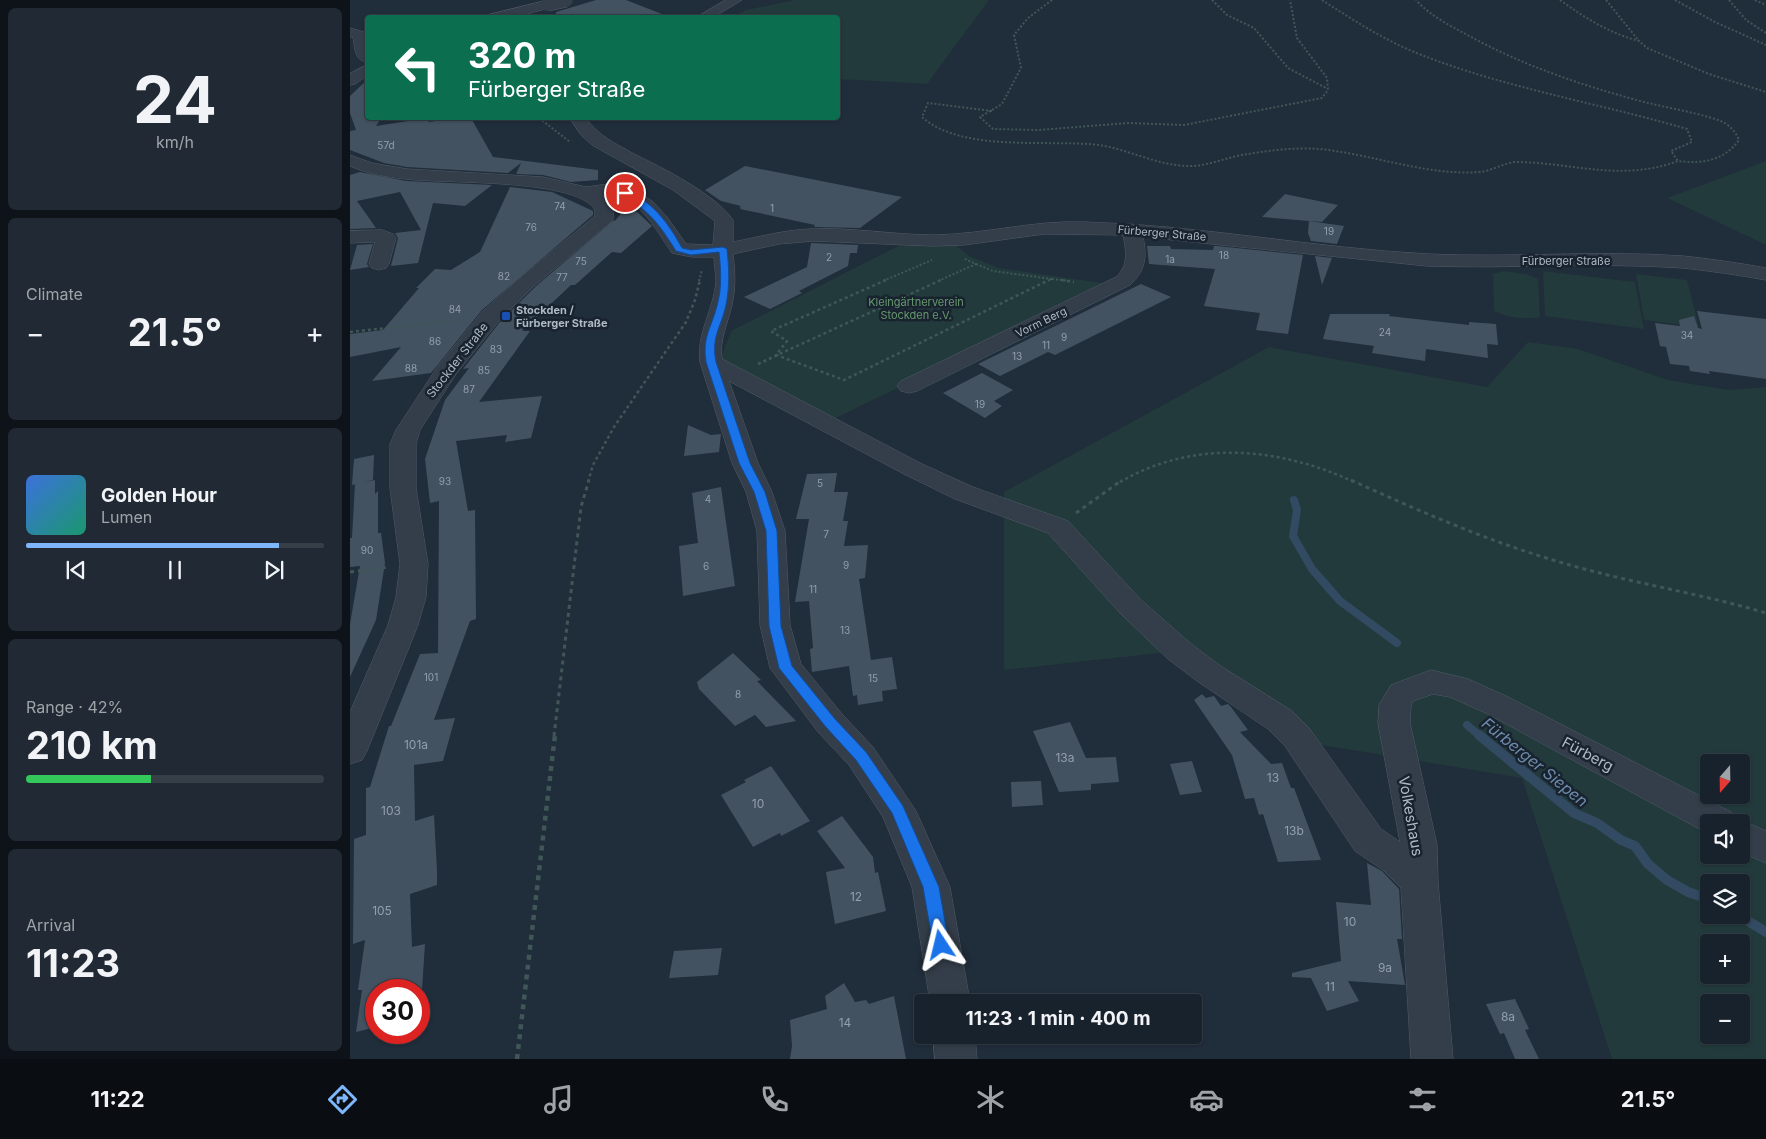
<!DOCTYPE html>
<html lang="en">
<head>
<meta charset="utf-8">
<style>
	:root { --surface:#18222c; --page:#212a34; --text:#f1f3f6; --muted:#9fa4a9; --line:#363f48; --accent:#7eb7fc }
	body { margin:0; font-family:Inter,sans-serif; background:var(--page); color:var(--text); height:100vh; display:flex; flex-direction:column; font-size:19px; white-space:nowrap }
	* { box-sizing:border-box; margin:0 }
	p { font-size:16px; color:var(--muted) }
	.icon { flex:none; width:28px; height:28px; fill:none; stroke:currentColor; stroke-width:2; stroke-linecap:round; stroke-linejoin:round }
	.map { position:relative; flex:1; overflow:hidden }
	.sheet { display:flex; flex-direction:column; gap:8px; padding:8px; background:#0d1318; width:350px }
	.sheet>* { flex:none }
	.hud { position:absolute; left:15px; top:15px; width:475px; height:105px; border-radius:5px; box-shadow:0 1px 4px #0004,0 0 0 1px var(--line); background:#0b6e4f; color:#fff; overflow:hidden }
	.needle { width:32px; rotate:200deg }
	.tools { position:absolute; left:1350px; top:754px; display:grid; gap:10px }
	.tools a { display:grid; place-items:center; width:50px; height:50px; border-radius:5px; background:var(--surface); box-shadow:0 1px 4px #0004,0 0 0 1px var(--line); font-size:25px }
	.speed { position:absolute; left:15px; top:979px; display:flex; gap:10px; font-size:25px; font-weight:700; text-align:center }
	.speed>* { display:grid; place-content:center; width:65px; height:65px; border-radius:50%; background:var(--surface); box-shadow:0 1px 4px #0004,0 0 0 1px var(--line); line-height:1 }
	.speed .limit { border:8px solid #d22; background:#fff; color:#111 }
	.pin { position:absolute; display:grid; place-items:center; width:42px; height:42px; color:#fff; margin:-21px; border:2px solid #fff; border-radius:50%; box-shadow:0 1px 5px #0007 }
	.me { position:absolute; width:55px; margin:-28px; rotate:350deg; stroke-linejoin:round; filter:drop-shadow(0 0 4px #0008) }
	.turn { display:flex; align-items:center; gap:18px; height:105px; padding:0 20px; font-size:22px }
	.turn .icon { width:65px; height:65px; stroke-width:2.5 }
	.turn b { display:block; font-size:35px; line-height:42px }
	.big { font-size:38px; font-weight:700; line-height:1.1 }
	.sheet .card { flex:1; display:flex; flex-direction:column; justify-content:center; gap:8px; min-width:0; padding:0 18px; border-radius:8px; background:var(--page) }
	.sheet .dial { align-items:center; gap:0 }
	.dial b { font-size:65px; line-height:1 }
	.song { display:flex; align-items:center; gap:15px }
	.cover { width:60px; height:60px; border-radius:8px; background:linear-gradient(135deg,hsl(220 70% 55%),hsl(160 70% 35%)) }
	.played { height:5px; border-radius:2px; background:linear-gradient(90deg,var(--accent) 85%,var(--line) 85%) }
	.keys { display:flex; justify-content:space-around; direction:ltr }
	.heat { display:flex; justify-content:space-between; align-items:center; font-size:28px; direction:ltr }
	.charge { height:8px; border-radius:4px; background:linear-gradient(90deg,#34c759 42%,var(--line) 0) }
	.trip { position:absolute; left:564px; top:994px; width:288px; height:50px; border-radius:5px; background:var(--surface); box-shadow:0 1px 4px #0004,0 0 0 1px var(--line); font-weight:700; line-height:50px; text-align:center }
	.dock { display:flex; height:80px; justify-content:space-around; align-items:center; background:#0a0e12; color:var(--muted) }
	.dock .icon { width:35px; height:35px }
	.dock .selected { color:var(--accent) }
	.dock b { font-size:22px; color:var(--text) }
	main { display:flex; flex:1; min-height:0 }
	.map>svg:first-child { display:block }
	.green { fill:#223a3b; fill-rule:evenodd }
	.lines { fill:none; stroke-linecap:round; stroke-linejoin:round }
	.stream-far1 { stroke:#324a62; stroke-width:8 }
	.stream { stroke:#324a62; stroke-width:10 }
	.building { fill:#435261 }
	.minor-casing { stroke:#515c68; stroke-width:1 }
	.path-far3 { stroke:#405758; stroke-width:2; stroke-dasharray:2 2; stroke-linecap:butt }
	.path-far2 { stroke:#405758; stroke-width:2.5; stroke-dasharray:3 3; stroke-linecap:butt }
	.path-far1 { stroke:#405758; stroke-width:3; stroke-dasharray:4 4; stroke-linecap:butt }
	.path { stroke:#405758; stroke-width:4.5; stroke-dasharray:5 5; stroke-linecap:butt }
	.minor { fill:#343e4a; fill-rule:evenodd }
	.minor-bridge-casing { stroke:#515c68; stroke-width:15; stroke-linecap:butt }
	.minor-bridge { stroke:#343e4a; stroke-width:14 }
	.route { fill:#1a73e8; stroke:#114b97 }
	.transit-dot { fill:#1a4fb4; stroke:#19232f; stroke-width:2 }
	.labels { text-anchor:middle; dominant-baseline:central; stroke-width:5; stroke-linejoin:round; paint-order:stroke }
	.number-label { font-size:10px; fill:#939fad }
	.far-street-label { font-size:11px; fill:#aeb9c6; stroke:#19232f }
	.far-park-label { font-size:11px; fill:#65986d; stroke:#19232f }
	.far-poi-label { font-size:11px; font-weight:bold; fill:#aeb9c6; stroke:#19232f; text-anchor:start }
	.street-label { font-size:12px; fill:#aeb9c6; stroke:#19232f }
	.near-number-label { font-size:12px; fill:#939fad }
	.near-street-label { font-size:15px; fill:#aeb9c6; stroke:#19232f }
	.near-water-label { font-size:16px; font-style:italic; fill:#6d8cab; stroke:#19232f }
</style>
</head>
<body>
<main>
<section class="sheet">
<div class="card dial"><b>24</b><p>km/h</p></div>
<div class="card"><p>Climate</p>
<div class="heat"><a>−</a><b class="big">21.5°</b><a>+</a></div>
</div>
<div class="card">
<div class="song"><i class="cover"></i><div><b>Golden Hour</b><p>Lumen</p></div></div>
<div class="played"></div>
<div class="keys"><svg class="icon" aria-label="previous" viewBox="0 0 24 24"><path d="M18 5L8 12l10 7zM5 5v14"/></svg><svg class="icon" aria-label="pause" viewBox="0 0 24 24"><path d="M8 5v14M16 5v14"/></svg><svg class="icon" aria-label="next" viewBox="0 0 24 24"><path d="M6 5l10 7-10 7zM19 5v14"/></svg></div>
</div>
<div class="card"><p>Range · 42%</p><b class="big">210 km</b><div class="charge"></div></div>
<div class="card"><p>Arrival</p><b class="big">11:23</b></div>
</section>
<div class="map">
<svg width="1416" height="1059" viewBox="0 0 1416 1059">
	<rect width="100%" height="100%" fill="#202d3a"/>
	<path class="green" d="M445,0H639L577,84L488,79V18L382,17L396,10Z
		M1416,161V245L1317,198Z
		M556,242H602L619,256L649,268L759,284L482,420L370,360L381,331Z
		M1153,271L1177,274L1188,279L1190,317C1174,320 1159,318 1144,311L1143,274Z
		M1193,271L1285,282L1294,329L1195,316Z
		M1286,274L1337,280L1349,327L1294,320Z
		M1178,342L1228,349L1318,380L1378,390L1416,387V1059H1262L1172,778L960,743L827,651L654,670V492L919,347L1137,387ZM1359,762H1391V795H1359ZM1359,822H1391V855H1359ZM1359,882H1391V915H1359ZM1359,942H1391V975H1359ZM1359,1002H1391V1035H1359Z"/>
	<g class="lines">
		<path class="stream-far1" d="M944,500L947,510L943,536L962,569L990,601L1047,643
			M1117,725L1130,736"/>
		<path class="stream" d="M1129,735L1224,813L1247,823L1271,840L1285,846L1298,864L1317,880L1338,892L1359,899
			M1388,915L1416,932"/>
	</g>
	<path class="building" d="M246,0H276L317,16V18H206V12Z
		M18,79V118H31L26,126L77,118L79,122L106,118H121L143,157L248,170V180L221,182L193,175L166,174L171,163L158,173L57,167L34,163L0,150V131L6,130L0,113V96Z
		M395,166L552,197L510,228L464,227L465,225L390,209L391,208L389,207L391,206L371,201L355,190Z
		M10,172L56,181L142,185L115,206L83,203L68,263L41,266L48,238L45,233L71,230L50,192L7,201L26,228L0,229V175Z
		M160,187L202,192L243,211V215L132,310L81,373L22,381L51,347L0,357V334L33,330L69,288H66L85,269L101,270L130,252Z
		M935,194L949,197L988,205L972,222L912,217Z
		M285,210L302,226L271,253L262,252L225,285H221L172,331H180L129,402L192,396L181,438L155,442L157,435L106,441L118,511L125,510L126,619L120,621L84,720L105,718L93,761L64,765L65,821L84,815L87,871V885L60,894L62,947L75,944L72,990H26V1027L6,1032L12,990H8L15,940L3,944L4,839L16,835V788L20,787L39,726H41L70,654L88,653L89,501L80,503L75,459L95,400L119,368L113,369L150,322L185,287L264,220L265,221L273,211Z
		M959,221L994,226L987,244L961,241L958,233Z
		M461,243L508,245L507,253H500L498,266L449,291L452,293L420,309L394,297L457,267Z
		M23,244L17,264L19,267L0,270L7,245Z
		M797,246H820L821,249L863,250L864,246H867L953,255L938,334L906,330L910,313L854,306L865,269L799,264Z
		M965,256L982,258L972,285Z
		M791,284L821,297L705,355L698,352L650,376L628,364Z
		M1347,311L1416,319V379L1359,371L1360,374L1340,371L1339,366L1320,364L1316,347L1310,346L1305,323L1330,326L1329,320L1344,316L1348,328L1352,329Z
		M980,314H1040L1039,316L1119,325V322L1146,324L1148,345L1137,344L1138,358L1076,349L1075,361L1022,353L1024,346L973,339Z
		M632,373L663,390L644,401L652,406L635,418L593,393Z
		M338,425L361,435L371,434L369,452L334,456Z
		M24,455L23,480L2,485L4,459Z
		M487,473L484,492H498L493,521H498L494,546L518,545L515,578L509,579L521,660L542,657L547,689L532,691L533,701L508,705L507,695L503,696L499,666L462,672L460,649L463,648L459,601L445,602L459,519H446L457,474Z
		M25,480V494L28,491V533H31L35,563L26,620L0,677V624L10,566L0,567V538H2L5,484Z
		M371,487L385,586L333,596L329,546L348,543L342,493Z
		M383,653L411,680L407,681L446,721L416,727L405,715L385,726L349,689L347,682Z
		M852,694L856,698L864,696L871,706L878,704L881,707L898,730L890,732L921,764L932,763L941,788H944L971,860L928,862L913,814L909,815L904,798L895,799L882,755L844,700Z
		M720,722L736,758L766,757L769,782L741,784V790L709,792L683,731Z
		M842,761L852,792L830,795L820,764Z
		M421,766L460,821L431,836L430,833L403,847L371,795L396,782L394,780Z
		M691,781L693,805L662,807L661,782Z
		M492,816L523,857L525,873L528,872L536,911L485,924L476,872L495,868L467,831Z
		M1017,863L1032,871L1049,889L1052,939H1047L1055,985L998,981L1009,1001L977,1011L961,978L942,977V973L991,961L986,902L1021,905Z
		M372,948L368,975L319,978L324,951Z
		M494,983L505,1002L516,1000L519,1004L544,996L556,1059H440L442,1046L440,1020L477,1009L475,996Z
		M1165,999L1179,1029L1175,1030L1189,1059H1165L1154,1033L1150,1034L1136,1004Z"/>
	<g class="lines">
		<g class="minor-casing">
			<path id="minor" d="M198,0L203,1L204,4L203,7L161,18H137L138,15Z
				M376,0H392L362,18H345Z
				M0,28L14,32L16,35L18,63C4,60 5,49 3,37H0Z
				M18,64V75L5,84L0,85V74Z
				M220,118H236C248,136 265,143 284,154C313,168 365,194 383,220V242C409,237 434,230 460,229C502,227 543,235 585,235C636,234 684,220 735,222C850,225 963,248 1078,254C1163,258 1248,250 1333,256C1361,259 1389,263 1416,268V280C1388,275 1361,271 1333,268C1248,262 1162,269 1077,266L793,237C797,257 796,270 780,285L567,391L559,393L551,391L547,386L551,381L766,277C779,265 776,251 773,235L694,234L614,245L582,246L463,241L429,244L383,254C385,272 386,287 382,305C378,323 369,340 372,359L572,464L623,487L718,521L790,599L840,643L869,665L942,711L959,728L1031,829L1050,842L1028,723L1029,705L1041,685L1081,670L1118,679L1158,697L1381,812L1386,822L1391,820L1416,831V863L1391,852V822H1359V833L1355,832L1136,713L1100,697L1083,694L1063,701L1061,705L1060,723L1087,845L1088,882L1103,1059H1061L1051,888L1033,870L1005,851L935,746L918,729L847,681L818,659L770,613L698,533L605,499L554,474L379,381L408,463L422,492L435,531L440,625L451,664L492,714L523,747L566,811L600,887L620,1002H580L562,887L533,817L499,765L468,732L420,668L410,625L407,531L396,492L382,463L350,362C346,334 364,309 366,281C366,273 364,265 364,257H342L322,253C305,229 288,192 252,195L264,210L263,218L261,222L184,286L149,321L106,374L70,430L66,444V488L78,564L76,597L68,625L17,751L12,760L0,764V712L38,625L46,597L50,564L40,488V444L46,430L88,366L133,311L170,278L245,216V210C227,178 93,184 56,179C37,177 18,174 0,166V155L22,163L57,169L193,177L236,187L258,184L272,186L283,189L302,201L317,217L336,244L363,245L365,221L323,190L242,145L231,135Z
				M32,230L43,234L46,238L39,264L36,268L29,270L22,268L19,264L25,242L0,243V231Z
				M583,1035H625L627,1059H585Z"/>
		</g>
		<path class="path-far3" d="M702,0L678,18L664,35L671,68L652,104L630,117L643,129L689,130L778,123L834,125L972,98L978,90L977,78L947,38L940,0
			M862,0L877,15L904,28L938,68L978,89
			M972,0C1003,20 1034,40 1069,54C1155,88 1248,103 1337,129L1342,142L1321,151L1328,161C1352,164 1374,161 1389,140C1385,130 1377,123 1368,120C1344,112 1318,108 1294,102C1234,86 1177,67 1123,38C1103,27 1081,17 1066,0
			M1210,0C1235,18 1259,33 1289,41
			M1256,0L1289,41
			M1325,0L1365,22L1416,45
			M1379,0L1396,20L1416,33
			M1405,0L1416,5
			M1288,40L1297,48L1359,74L1416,92
			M642,111L578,103L572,117C612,153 699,139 749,145C781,150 810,167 843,166C859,165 876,158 892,155C916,151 944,147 969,149C1022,154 1076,176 1130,172C1142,171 1155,162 1167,162C1224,163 1272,182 1328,161
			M189,118L220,142
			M626,264L643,271L702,279L697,281
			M702,279L720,281
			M349,281L352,270
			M533,281L582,260
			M588,281L626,264L613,258"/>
		<path class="path-far2" d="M536,280L421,331L437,341L426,355L494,380L699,280
			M711,280L724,282
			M0,332L109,320
			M408,364L591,280
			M238,482L243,465L264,427L336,322L345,300L350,280
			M770,482C844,439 929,447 1004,482"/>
		<path class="path-far1" d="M1001,480C1071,512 1140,542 1213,563C1280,583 1349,593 1416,613
			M726,513L772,480
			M0,572L39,567
			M204,736L231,507L239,480"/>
		<path class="path" d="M167,1059L205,735"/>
		<use href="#minor" class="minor"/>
		<g class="minor-bridge-casing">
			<path id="minor-bridge" d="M198,4L216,0"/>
		</g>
		<use href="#minor-bridge" class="minor-bridge"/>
	</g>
	<path class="route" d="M275,191C302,200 319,224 332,248L341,250L373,247L377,249C379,268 380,285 376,305C371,328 361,336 366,362L400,463L415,492L427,531L431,626L442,666L485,719L516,752L553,806L589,887L599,945L597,950L591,953L585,950L583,945L573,887L542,813L506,760L475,726L429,668L419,626L416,531L404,492L389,463L356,362C352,337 361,329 367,306C372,288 371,271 369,252L341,255L326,251C309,224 300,211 272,195V192Z"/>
	<rect class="transit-dot" x="151" y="311" width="10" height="10" rx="2.5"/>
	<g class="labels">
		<g class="number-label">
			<text x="36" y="145">57d</text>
			<text x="210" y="206">74</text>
			<text x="422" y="208">1</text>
			<text x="181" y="227">76</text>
			<text x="979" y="231">19</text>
			<text x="874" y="255">18</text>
			<text x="479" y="257">2</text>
			<text x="820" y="259">1a</text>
			<text x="231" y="261">75</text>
			<text x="154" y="276">82</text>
			<text x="212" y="277">77</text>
			<text x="105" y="309">84</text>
			<text x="1035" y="332">24</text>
			<text x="1337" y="335">34</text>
			<text x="714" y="337">9</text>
			<text x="85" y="341">86</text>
			<text x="696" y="345">11</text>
			<text x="146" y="349">83</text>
			<text x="667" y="356">13</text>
			<text x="61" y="368">88</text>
			<text x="134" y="370">85</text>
			<text x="119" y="389">87</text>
			<text x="630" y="404">19</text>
			<text x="95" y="481">93</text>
			<text x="470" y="483">5</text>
			<text x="358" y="499">4</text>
			<text x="476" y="534">7</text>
			<text x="17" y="550">90</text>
			<text x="496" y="565">9</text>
			<text x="356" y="566">6</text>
			<text x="463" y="589">11</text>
			<text x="495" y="630">13</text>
			<text x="81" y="677">101</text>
			<text x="523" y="678">15</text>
			<text x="388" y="694">8</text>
		</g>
		<g class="far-street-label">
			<text transform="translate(812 233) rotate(5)">Fürberger Straße</text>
			<text x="1216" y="261">Fürberger Straße</text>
			<text transform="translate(691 322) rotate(-26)">Vorm Berg</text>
		</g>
		<g class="far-park-label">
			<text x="566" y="302">Kleingärtnerverein<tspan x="566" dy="13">Stockden e.V.</tspan></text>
		</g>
		<g class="far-poi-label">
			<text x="166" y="310">Stockden /<tspan x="166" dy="13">Fürberger Straße</tspan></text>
		</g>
		<g class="street-label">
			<text transform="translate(107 360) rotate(-52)">Stockder Straße</text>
		</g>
		<g class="near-number-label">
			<text x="66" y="744">101a</text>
			<text x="715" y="757">13a</text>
			<text x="923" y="777">13</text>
			<text x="408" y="803">10</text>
			<text x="41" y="810">103</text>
			<text x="944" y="830">13b</text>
			<text x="506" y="896">12</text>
			<text x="32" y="910">105</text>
			<text x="1000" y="921">10</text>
			<text x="1035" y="967">9a</text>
			<text x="980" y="986">11</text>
			<text x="1158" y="1016">8a</text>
			<text x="495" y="1022">14</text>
		</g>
		<g class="near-street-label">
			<text transform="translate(1238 754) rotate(28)">Fürberg</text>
			<text transform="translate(1061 816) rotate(80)">Volkeshaus</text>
		</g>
		<g class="near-water-label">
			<text transform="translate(1185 762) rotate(39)">Fürberger Siepen</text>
		</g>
	</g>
</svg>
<div class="tools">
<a><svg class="needle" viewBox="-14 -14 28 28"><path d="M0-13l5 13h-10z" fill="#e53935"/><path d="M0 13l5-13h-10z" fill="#9fa4a9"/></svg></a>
<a><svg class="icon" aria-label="sound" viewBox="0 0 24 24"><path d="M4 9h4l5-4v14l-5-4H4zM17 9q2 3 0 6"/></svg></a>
<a><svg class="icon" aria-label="layers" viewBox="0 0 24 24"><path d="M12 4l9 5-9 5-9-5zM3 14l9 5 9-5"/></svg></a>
<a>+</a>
<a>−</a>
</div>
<div class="speed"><div class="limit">30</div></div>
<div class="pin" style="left:275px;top:193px;background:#d93025"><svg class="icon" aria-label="arrive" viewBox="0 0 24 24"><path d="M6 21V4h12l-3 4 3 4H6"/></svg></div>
<svg class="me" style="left:591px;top:945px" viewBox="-20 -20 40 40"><path d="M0-17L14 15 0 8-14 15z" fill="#1a73e8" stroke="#fff" stroke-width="4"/></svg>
<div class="trip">11:23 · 1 min · 400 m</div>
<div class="hud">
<div class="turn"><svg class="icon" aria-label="left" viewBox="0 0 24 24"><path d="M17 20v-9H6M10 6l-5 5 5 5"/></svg><div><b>320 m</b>Fürberger Straße</div></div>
</div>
</div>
</main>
<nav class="dock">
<b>11:22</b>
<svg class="icon selected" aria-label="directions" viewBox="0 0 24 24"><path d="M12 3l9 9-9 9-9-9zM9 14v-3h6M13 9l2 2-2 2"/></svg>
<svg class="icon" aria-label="music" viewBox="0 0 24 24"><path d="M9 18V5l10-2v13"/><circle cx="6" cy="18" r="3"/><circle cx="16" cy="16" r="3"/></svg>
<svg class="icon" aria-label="phone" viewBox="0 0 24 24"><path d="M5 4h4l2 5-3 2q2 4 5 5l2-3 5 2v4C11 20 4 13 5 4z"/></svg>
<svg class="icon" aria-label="climate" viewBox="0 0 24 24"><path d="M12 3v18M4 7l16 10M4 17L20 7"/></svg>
<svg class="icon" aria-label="car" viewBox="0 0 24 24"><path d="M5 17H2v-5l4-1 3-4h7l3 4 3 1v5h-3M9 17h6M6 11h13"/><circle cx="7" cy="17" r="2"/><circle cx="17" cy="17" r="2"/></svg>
<svg class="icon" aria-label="filters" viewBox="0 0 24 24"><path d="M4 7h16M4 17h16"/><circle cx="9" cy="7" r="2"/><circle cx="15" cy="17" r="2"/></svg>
<b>21.5°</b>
</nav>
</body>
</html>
